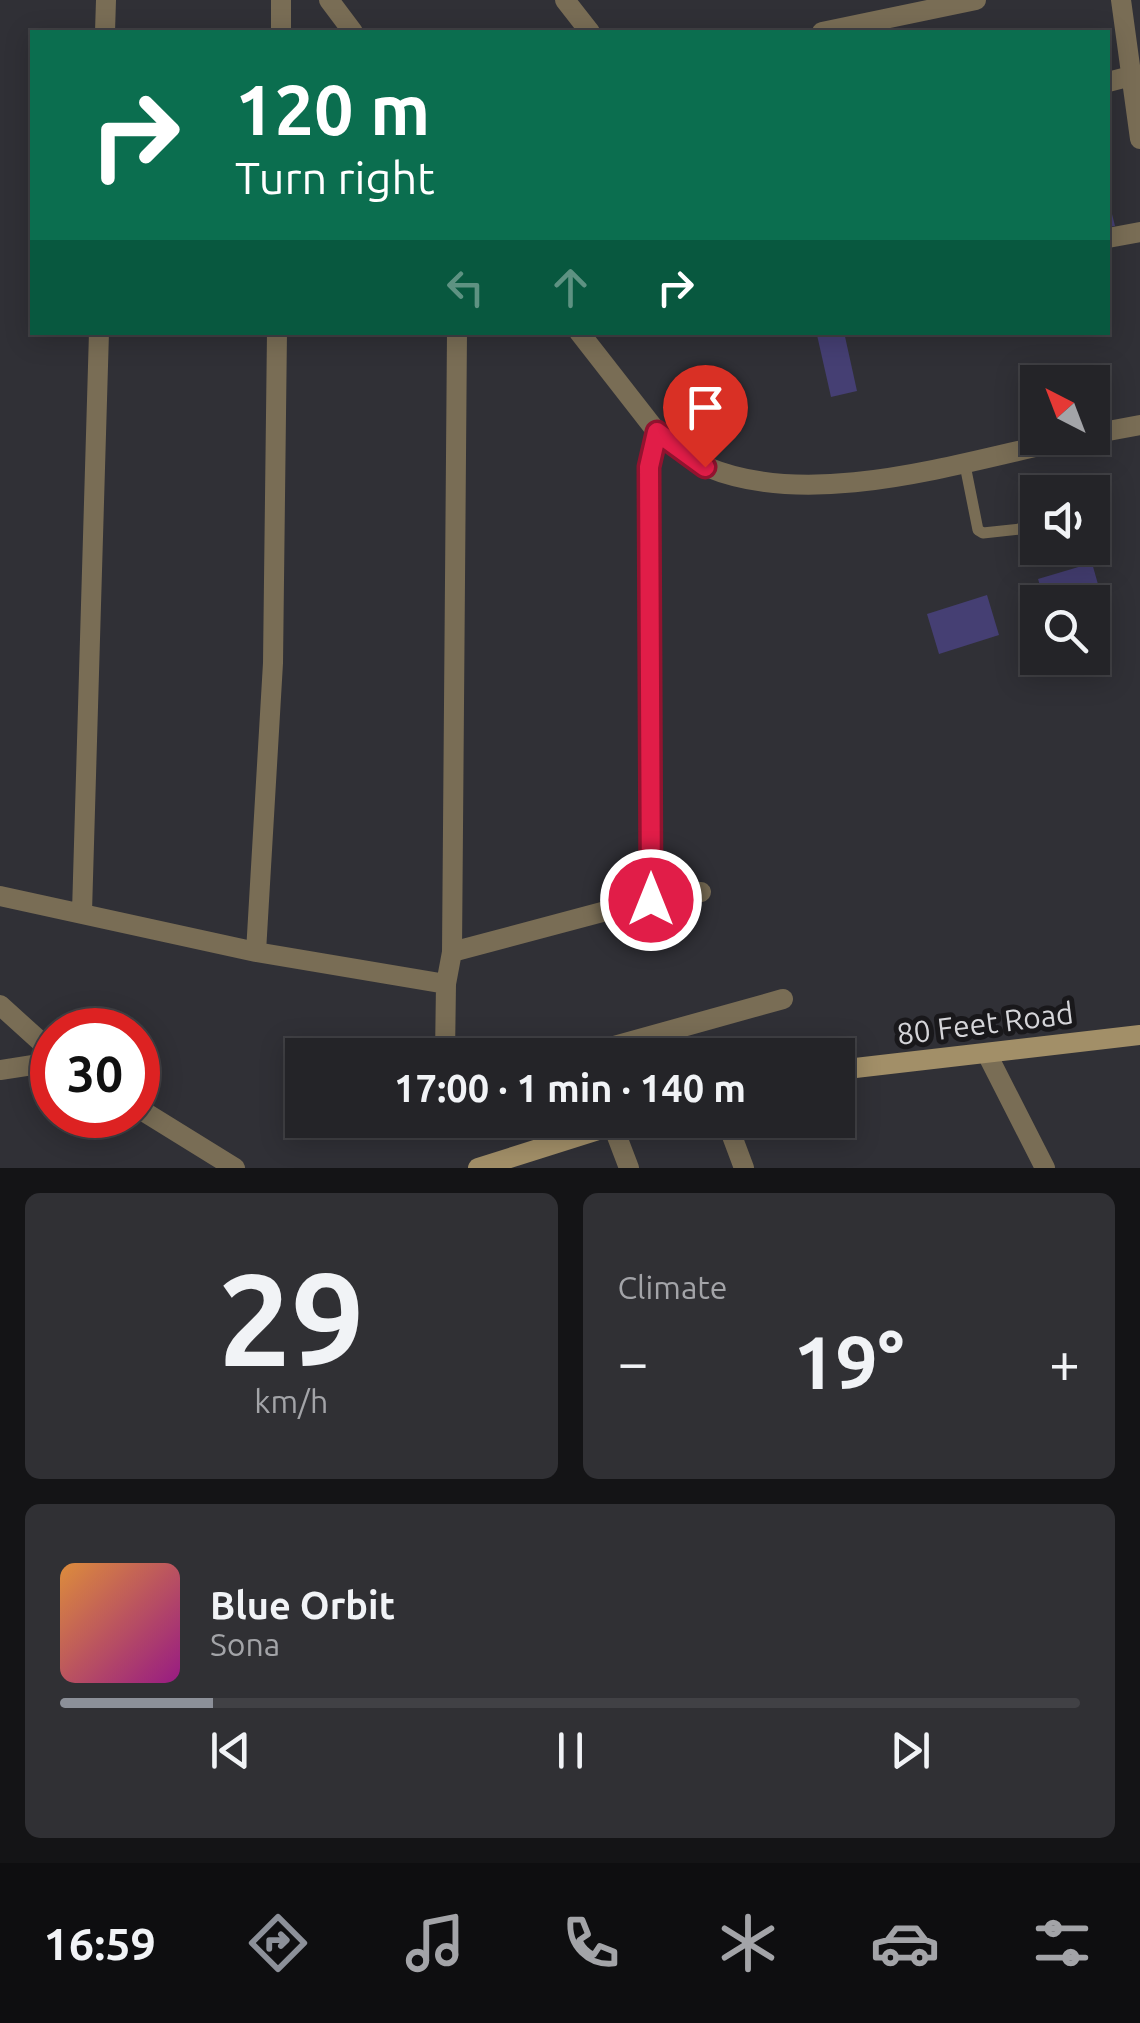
<!DOCTYPE html>
<html lang="en">
<head>
<meta charset="utf-8">
<style>
	:root { --surface:#242428; --page:#303034; --text:#f1f3f6; --muted:#a3a4a8; --line:#414145; --accent:#8c9099 }
	body { margin:0; font-family:Ubuntu,sans-serif; background:var(--page); color:var(--text); height:100vh; display:flex; flex-direction:column; font-size:38px; white-space:nowrap }
	* { box-sizing:border-box; margin:0 }
	p { font-size:32px; color:var(--muted) }
	.icon { flex:none; width:55px; height:55px; fill:none; stroke:currentColor; stroke-width:2; stroke-linecap:round; stroke-linejoin:round }
	.map { position:relative; height:1168px; overflow:hidden }
	.sheet { display:flex; flex-direction:column; gap:25px; padding:25px; background:#141416; flex:1 }
	.sheet>* { flex:none }
	.guide { position:absolute; left:30px; top:30px; width:1080px; height:305px; border-radius:0px; box-shadow:0 5px 25px #0003,0 0 0 2px var(--line); background:#0b6e4f; color:#fff; overflow:hidden }
	.needle { width:65px; rotate:318deg }
	.buttons { position:absolute; left:1020px; top:365px; display:grid; gap:20px }
	.buttons a { display:grid; place-items:center; width:90px; height:90px; border-radius:0px; background:var(--surface); box-shadow:0 5px 25px #0003,0 0 0 2px var(--line); font-size:50px }
	.speed { position:absolute; left:30px; top:1008px; display:flex; gap:20px; font-size:50px; font-weight:700; text-align:center }
	.speed>* { display:grid; place-content:center; width:130px; height:130px; border-radius:50%; background:var(--surface); box-shadow:0 5px 25px #0003,0 0 0 2px var(--line); line-height:1 }
	.speed .limit { border:15px solid #d22; background:#fff; color:#111 }
	.pin { position:absolute; display:grid; place-items:center; width:85px; height:85px; color:#fff; margin:-102px -42px; border-radius:50% 50% 50% 0; rotate:-45deg; box-shadow:0 0 10px #0007 }
	.pin .icon { rotate:45deg }
	.me { position:absolute; width:110px; margin:-55px; rotate:0deg; stroke-linejoin:round; filter:drop-shadow(0 0 8px #0008) }
	.turn { display:flex; align-items:center; gap:35px; height:210px; padding:0 40px; font-size:45px }
	.turn .icon { width:130px; height:130px; stroke-width:2.5 }
	.turn b { display:block; font-size:70px; line-height:85px }
	.lanes { display:flex; align-items:center; height:95px; padding:0 40px; background:#0003; justify-content:center; gap:50px; direction:ltr }
	.lanes .off { opacity:.35 }
	.big { font-size:75px; font-weight:700; line-height:1.1 }
	.sheet .widget { flex:1; display:flex; flex-direction:column; justify-content:center; gap:15px; min-width:0; padding:0 35px; border-radius:15px; background:var(--page) }
	.sheet .dial { align-items:center; gap:0 }
	.dial b { font-size:130px; line-height:1 }
	.song { display:flex; align-items:center; gap:30px }
	.cover { width:120px; height:120px; border-radius:15px; background:linear-gradient(135deg,hsl(30 70% 55%),hsl(310 70% 35%)) }
	.played { height:10px; border-radius:5px; background:linear-gradient(90deg,var(--accent) 15%,var(--line) 15%) }
	.keys { display:flex; justify-content:space-around; direction:ltr }
	.heat { display:flex; justify-content:space-between; align-items:center; font-size:55px; direction:ltr }
	.sheet .tiles { flex:1; display:grid; gap:25px; grid-template-columns:1fr 1fr }
	.widget:last-child { grid-column:span 2 }
	.trip { position:absolute; left:285px; top:1038px; width:570px; height:100px; border-radius:0px; background:var(--surface); box-shadow:0 5px 25px #0003,0 0 0 2px var(--line); font-weight:700; line-height:100px; text-align:center }
	.tabs { display:flex; height:160px; justify-content:space-around; align-items:center; background:#0e0e10; color:var(--muted) }
	.tabs .icon { width:70px; height:70px }
	.tabs .selected { color:var(--accent) }
	.tabs b { font-size:45px; color:var(--text) }
	.map>svg:first-child { display:block }
	.building { fill:#453f73 }
	.lines { fill:none; stroke-linecap:round; stroke-linejoin:round }
	.lane { stroke:#796d55; stroke-width:11 }
	.street { stroke:#796d55; stroke-width:20 }
	.secondary { stroke:#a28f68; stroke-width:20 }
	.route-casing { stroke:#92132f; stroke-width:25 }
	.route { stroke:#e11d48; stroke-width:18 }
	.labels { text-anchor:middle; dominant-baseline:central; stroke-width:10; stroke-linejoin:round; paint-order:stroke }
	.street-label { font-size:30px; fill:#d5d5d9; stroke:#19181b }
</style>
</head>
<body>
<div class="map">
<svg width="1140" height="1168" viewBox="0 0 1140 1168">
	<rect width="100%" height="100%" fill="#303036"/>
	<path class="building" d="M1108,198L1115,226L1108,227Z
		M844,332L857,391L831,397L817,335Z
		M1092,563L1105,609L1092,613V602H1045L1038,579Z
		M987,595L999,635L939,654L927,614Z"/>
	<g class="lines">
		<path class="lane" d="M964,460L978,530L983,533L1038,527"/>
		<path class="street" d="M329,0L353,32
			M565,0L590,32
			M1121,0L1140,139
			M105,32L106,0
			M281,32V0
			M822,32L976,0
			M1108,82L1131,76
			M1108,238L1140,232
			M579,332L657,432
			M1092,434L1140,425
			M0,896L256,952L446,984L452,952L651,899L649,467L657,432C672,443 689,460 707,467C814,512 967,460 1076,438
			M651,899L701,892
			M82,912L99,332
			M256,952L273,663L277,332
			M452,952L457,332
			M0,1005L52,1052
			M987,1054L1045,1168
			M445,1055L446,984
			M582,1055L783,999
			M0,1070L52,1062
			M138,1108L235,1168
			M726,1120L744,1168
			M613,1126L629,1168"/>
		<path class="secondary" d="M838,1070L1140,1035
			M478,1168L630,1120"/>
	</g>
	<g class="lines">
		<g class="route-casing">
			<path id="route" d="M651,900L649,467L657,432L705,467"/>
		</g>
		<use href="#route" class="route"/>
	</g>
	<g class="labels">
		<g class="street-label">
			<text transform="translate(985 1023) rotate(-7)">80 Feet Road</text>
		</g>
	</g>
</svg>
<div class="buttons">
<a><svg class="needle" viewBox="-14 -14 28 28"><path d="M0-13l5 13h-10z" fill="#e53935"/><path d="M0 13l5-13h-10z" fill="#a3a4a8"/></svg></a>
<a><svg class="icon" aria-label="sound" viewBox="0 0 24 24"><path d="M4 9h4l5-4v14l-5-4H4zM17 9q2 3 0 6"/></svg></a>
<a><svg class="icon" aria-label="search" viewBox="0 0 24 24"><circle cx="10" cy="10" r="6"/><path d="M15 15l6 6"/></svg></a>
</div>
<div class="speed"><div class="limit">30</div></div>
<div class="pin" style="left:705px;top:467px;background:#d93025"><svg class="icon" aria-label="arrive" viewBox="0 0 24 24"><path d="M6 21V4h12l-3 4 3 4H6"/></svg></div>
<svg class="me" style="left:651px;top:900px" viewBox="-20 -20 40 40"><circle r="17" fill="#e11d48" stroke="#fff" stroke-width="3"/><path d="M0-11L8 9 0 5-8 9z" fill="#fff"/></svg>
<div class="trip">17:00 · 1 min · 140 m</div>
<div class="guide">
<div class="turn"><svg class="icon" aria-label="right" viewBox="0 0 24 24"><path d="M7 20v-9h11M14 6l5 5-5 5"/></svg><div><b>120 m</b>Turn right</div></div>
<div class="lanes"><svg class="icon off" aria-label="left" viewBox="0 0 24 24"><path d="M17 20v-9H6M10 6l-5 5 5 5"/></svg><svg class="icon off" aria-label="ahead" viewBox="0 0 24 24"><path d="M12 20V5M6 11l6-6 6 6"/></svg><svg class="icon" aria-label="right" viewBox="0 0 24 24"><path d="M7 20v-9h11M14 6l5 5-5 5"/></svg></div>
</div>
</div>
<section class="sheet">
<div class="tiles">
<div class="widget dial"><b>29</b><p>km/h</p></div>
<div class="widget"><p>Climate</p>
<div class="heat"><a>−</a><b class="big">19°</b><a>+</a></div>
</div>
<div class="widget">
<div class="song"><i class="cover"></i><div><b>Blue Orbit</b><p>Sona</p></div></div>
<div class="played"></div>
<div class="keys"><svg class="icon" aria-label="previous" viewBox="0 0 24 24"><path d="M18 5L8 12l10 7zM5 5v14"/></svg><svg class="icon" aria-label="pause" viewBox="0 0 24 24"><path d="M8 5v14M16 5v14"/></svg><svg class="icon" aria-label="next" viewBox="0 0 24 24"><path d="M6 5l10 7-10 7zM19 5v14"/></svg></div>
</div>
</div>
</section>
<nav class="tabs">
<b>16:59</b>
<svg class="icon selected" aria-label="directions" viewBox="0 0 24 24"><path d="M12 3l9 9-9 9-9-9zM9 14v-3h6M13 9l2 2-2 2"/></svg>
<svg class="icon" aria-label="music" viewBox="0 0 24 24"><path d="M9 18V5l10-2v13"/><circle cx="6" cy="18" r="3"/><circle cx="16" cy="16" r="3"/></svg>
<svg class="icon" aria-label="phone" viewBox="0 0 24 24"><path d="M5 4h4l2 5-3 2q2 4 5 5l2-3 5 2v4C11 20 4 13 5 4z"/></svg>
<svg class="icon" aria-label="climate" viewBox="0 0 24 24"><path d="M12 3v18M4 7l16 10M4 17L20 7"/></svg>
<svg class="icon" aria-label="car" viewBox="0 0 24 24"><path d="M5 17H2v-5l4-1 3-4h7l3 4 3 1v5h-3M9 17h6M6 11h13"/><circle cx="7" cy="17" r="2"/><circle cx="17" cy="17" r="2"/></svg>
<svg class="icon" aria-label="filters" viewBox="0 0 24 24"><path d="M4 7h16M4 17h16"/><circle cx="9" cy="7" r="2"/><circle cx="15" cy="17" r="2"/></svg>
</nav>
</body>
</html>
